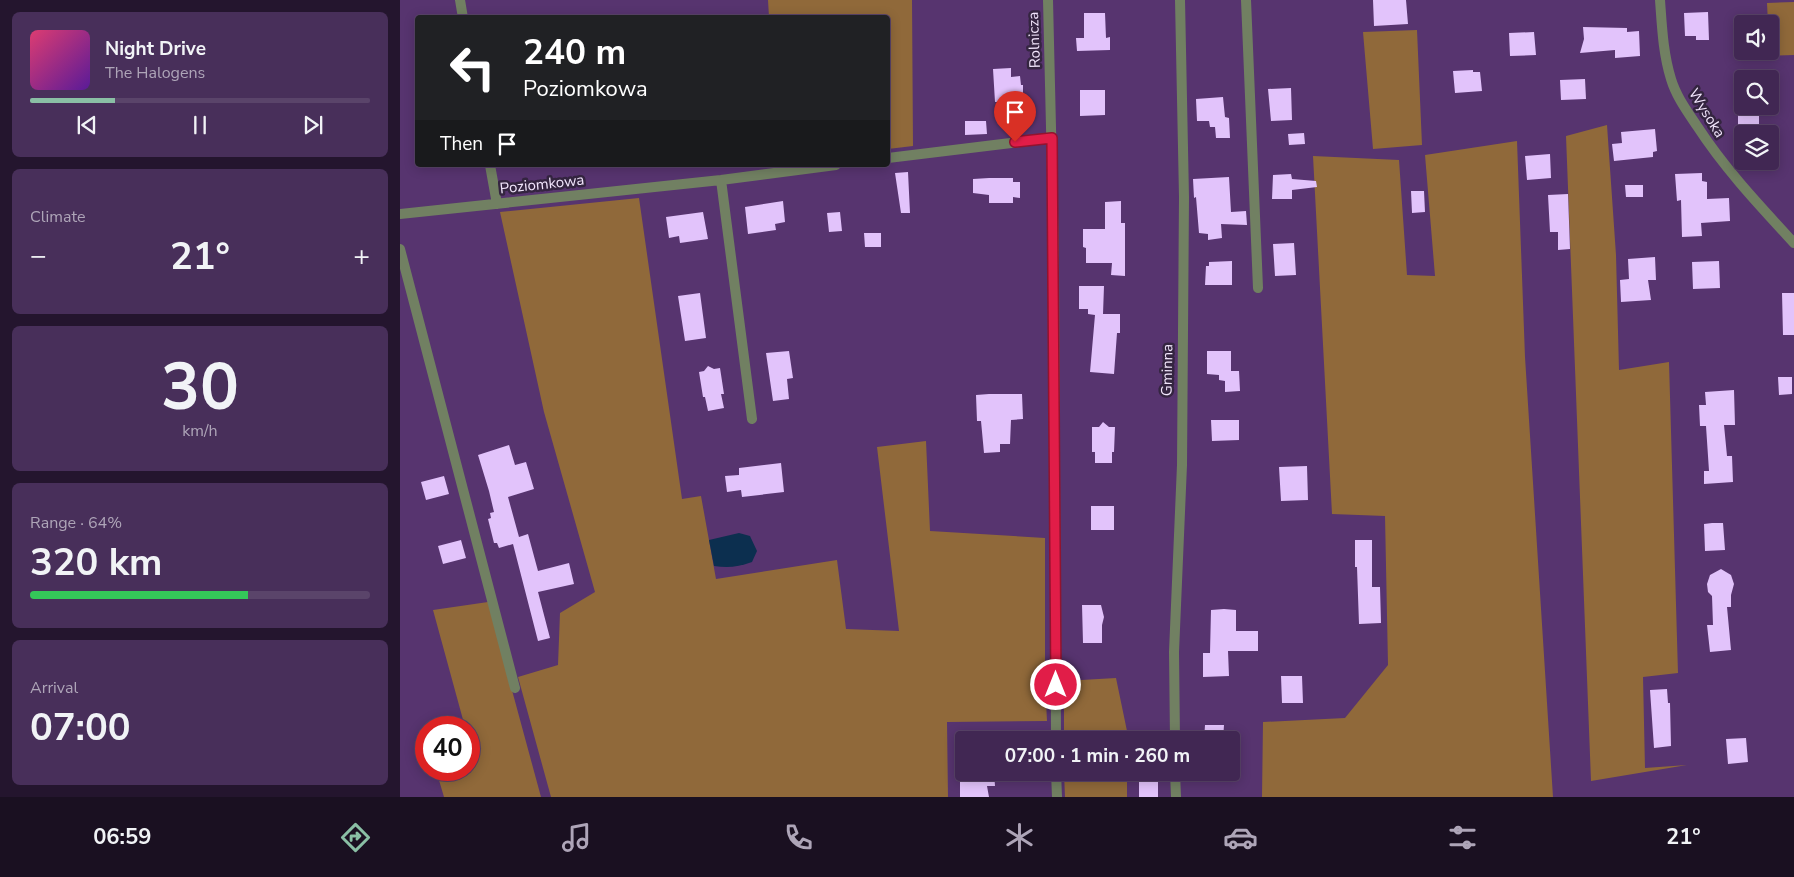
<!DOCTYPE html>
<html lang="en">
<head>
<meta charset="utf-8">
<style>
	:root { --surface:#412753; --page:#482f5a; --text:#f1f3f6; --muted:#aea5b8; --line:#5a446a; --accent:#8abfa5 }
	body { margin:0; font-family:"Nunito Sans",sans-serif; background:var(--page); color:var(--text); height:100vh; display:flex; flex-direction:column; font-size:19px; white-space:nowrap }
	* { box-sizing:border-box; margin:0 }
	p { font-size:16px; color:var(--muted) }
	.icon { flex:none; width:28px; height:28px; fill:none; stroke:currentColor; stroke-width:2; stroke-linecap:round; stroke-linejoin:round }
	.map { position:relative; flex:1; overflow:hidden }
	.sheet { display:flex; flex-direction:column; gap:12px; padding:12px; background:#24152e; width:400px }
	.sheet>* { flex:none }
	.top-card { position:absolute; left:15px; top:15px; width:475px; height:152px; border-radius:5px; box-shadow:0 2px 12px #0003,0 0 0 1px var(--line); background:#202124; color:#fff; overflow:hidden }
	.fabs { position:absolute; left:1334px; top:15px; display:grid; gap:10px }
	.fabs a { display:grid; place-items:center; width:45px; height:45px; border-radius:5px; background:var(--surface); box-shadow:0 2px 12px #0003,0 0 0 1px var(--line); font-size:25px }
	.speed { position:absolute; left:15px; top:716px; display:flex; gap:10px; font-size:25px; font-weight:700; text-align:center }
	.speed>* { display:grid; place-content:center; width:65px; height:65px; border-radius:50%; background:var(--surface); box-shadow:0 2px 12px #0003,0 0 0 1px var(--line); line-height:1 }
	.speed .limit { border:8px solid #d22; background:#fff; color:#111 }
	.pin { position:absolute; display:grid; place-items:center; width:42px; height:42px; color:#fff; margin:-51px -21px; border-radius:50% 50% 50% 0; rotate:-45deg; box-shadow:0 0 5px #0007 }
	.pin .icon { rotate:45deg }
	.me { position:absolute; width:55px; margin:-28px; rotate:0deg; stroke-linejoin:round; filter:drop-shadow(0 0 4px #0008) }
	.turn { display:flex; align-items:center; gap:18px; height:105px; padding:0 25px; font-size:22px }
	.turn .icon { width:65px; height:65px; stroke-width:2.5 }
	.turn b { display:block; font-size:35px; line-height:42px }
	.then { display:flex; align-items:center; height:48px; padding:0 25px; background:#0003; gap:10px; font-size:19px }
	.big { font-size:38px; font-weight:700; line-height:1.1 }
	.sheet .tile { flex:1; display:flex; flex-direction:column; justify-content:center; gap:8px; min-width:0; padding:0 18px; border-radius:8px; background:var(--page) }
	.sheet .dial { align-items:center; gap:0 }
	.dial b { font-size:65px; line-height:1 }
	.song { display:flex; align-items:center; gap:15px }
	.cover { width:60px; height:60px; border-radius:8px; background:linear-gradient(135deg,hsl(340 70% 55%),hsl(270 70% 35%)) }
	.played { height:5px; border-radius:2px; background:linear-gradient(90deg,var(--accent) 25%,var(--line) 25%) }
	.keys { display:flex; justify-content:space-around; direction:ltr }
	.heat { display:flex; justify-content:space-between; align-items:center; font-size:28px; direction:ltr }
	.charge { height:8px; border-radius:4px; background:linear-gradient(90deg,#34c759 64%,var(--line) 0) }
	.trip { position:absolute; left:555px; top:731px; width:285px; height:50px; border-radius:5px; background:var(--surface); box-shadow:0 2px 12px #0003,0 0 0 1px var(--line); font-weight:700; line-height:50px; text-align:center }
	.tabs { display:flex; height:80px; justify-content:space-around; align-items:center; background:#1a1021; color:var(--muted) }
	.tabs .icon { width:35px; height:35px }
	.tabs .active { color:var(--accent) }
	.tabs b { font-size:22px; color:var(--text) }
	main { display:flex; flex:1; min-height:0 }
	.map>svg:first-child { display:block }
	.green { fill:#90693a }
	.water { fill:#0c2f4f }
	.building { fill:#e2c3fb }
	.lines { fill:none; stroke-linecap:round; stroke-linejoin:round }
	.minor { stroke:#718062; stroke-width:10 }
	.tertiary { stroke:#718062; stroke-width:10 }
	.route-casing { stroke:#92132f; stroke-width:12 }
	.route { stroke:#e11d48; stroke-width:9 }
	.labels { text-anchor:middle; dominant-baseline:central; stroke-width:5; stroke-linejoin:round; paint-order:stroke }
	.street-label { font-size:15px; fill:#f2e6fc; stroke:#342540 }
</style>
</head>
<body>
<main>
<section class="sheet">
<div class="tile">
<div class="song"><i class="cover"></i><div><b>Night Drive</b><p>The Halogens</p></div></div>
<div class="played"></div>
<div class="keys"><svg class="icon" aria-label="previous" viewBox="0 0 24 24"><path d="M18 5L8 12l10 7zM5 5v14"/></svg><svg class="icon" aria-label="pause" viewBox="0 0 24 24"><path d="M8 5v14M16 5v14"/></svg><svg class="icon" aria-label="next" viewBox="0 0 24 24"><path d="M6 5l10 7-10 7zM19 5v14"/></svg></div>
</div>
<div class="tile"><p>Climate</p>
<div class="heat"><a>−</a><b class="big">21°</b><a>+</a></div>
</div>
<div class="tile dial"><b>30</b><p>km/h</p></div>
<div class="tile"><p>Range · 64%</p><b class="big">320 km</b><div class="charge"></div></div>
<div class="tile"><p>Arrival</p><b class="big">07:00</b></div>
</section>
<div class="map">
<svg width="1394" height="797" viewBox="0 0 1394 797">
	<rect width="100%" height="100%" fill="#57346f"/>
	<path class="green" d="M368,0H512L513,146L488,149V18L369,17Z
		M1394,2V55L1368,56V51H1370V24H1368L1367,3Z
		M1017,30L1022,145L973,149L963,32Z
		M1207,125L1216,255L1219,370L1269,362L1278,673L1243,677L1245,768L1287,765L1191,781L1166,136Z
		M1117,141L1125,357L1153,797H862L863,722L945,718L988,665L985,516L932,514L913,156L999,160L1007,275L1035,276L1025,155Z
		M239,198L282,499L301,496L316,579L437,560L446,629L499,631L477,447L526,441L530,531L645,538V682L647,721L547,722L548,797H151L118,677L158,665L160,613L195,592L144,412L100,212Z
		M88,602L141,797H44L36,770H69V728L65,727L33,610Z
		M716,678L727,731V740H664V681Z
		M664,773H727V797H665Z"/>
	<path class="water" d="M339,533L350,536L357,551L352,562C338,567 328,568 314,566L309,540Z"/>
	<path class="building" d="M973,0H1006L1008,24L974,26Z
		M1308,12L1309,40H1296V36H1285L1284,13Z
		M684,13H705L706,38L710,37V50L677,51L676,38H684Z
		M1183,27L1227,28V32L1239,31L1240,56L1215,58V50L1180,53L1184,39Z
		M1134,32L1136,55L1110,56L1109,33Z
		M611,68V77L620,76L621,85H623V101L595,102L593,69Z
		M1073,70V72H1080L1082,91L1055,93L1053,71Z
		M1185,79L1186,99L1161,100L1160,80Z
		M891,88L892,120L871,121L868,89Z
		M680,90H705V115L680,116Z
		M823,97L825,117L829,118L830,138H816L815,127H810L809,121H797L796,99Z
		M1338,106H1359V132H1338Z
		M565,121H586L587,134L565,135Z
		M1255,129L1257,151L1253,152V157L1214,161L1212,144L1222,143L1221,132Z
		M904,133L905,144L889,145L888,134Z
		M1150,154L1151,178L1127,180L1125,156Z
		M508,172L510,213H501L495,173Z
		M1302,173V181L1307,182V199L1329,198L1330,221L1301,223L1302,236L1282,237L1281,200L1277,201L1275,174Z
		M891,174L892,179L916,181L917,187L892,190V199H872L873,175Z
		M829,177L831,212L846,211L847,225L821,224L822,238L808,240V234L799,233L796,197L794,198L793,179Z
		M589,178H613V182H620V198L613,197V203H589V195L573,193V179Z
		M1225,185H1243V197H1226Z
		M1011,191H1024L1025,212L1012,213Z
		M1168,194L1170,249L1158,250V232H1150L1148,195Z
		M383,201L385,222L375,224L376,230L348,234L345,207Z
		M721,201V223H725V276L711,275L712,263H686V248L683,247V229H705V202Z
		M303,212L308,239L280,243L279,236L269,238L266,217Z
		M440,212L442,231L429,232L427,213Z
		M464,233H481V247H465Z
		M894,243L896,275L875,276L873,244Z
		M1255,257L1256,280H1248L1251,300L1221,302L1220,280L1229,279L1228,259Z
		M832,261V285H805L806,266H809V262Z
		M1319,261L1320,288L1293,289L1292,262Z
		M679,286H704L703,314H720V333H717L714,374L690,372L695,315L688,314V309H679Z
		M300,293L306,338L285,341L278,296Z
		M1382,293H1394V335H1383Z
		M389,351L393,378L387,379L389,399L373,401L366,353Z
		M807,351H831V371H839L840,391L825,392V381L819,380V375L807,374Z
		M308,366L314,369L320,368L324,394H321L324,408L308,411L305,397H303L299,372L304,371Z
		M1378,377H1392V394L1379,395Z
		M1334,390L1335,425H1324L1327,456H1332L1333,482L1304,484V471H1309L1306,426H1300L1299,405H1306L1305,392Z
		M589,394H622L623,419L611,420L610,444H600V452L584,453L581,421H577L576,395Z
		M811,420H839V440L812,441Z
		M703,422L709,427H715L714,452H712V463H695V452H692V427H699Z
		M109,445L115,465L126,462L134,489L108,497L119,537L128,534L138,571L169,563L174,584L138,592L150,638L138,641L113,544L99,548L97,543H94L88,519L91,518L90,513L94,512L89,491L78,455Z
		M381,463L384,492L342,497L341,490L327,492L325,476L339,475V468Z
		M907,466L908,500L881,501L879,467Z
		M44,476L49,494L26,500L21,482Z
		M691,506H714V530H691Z
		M1312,523H1323L1325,550L1305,551L1304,524Z
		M61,540L66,558L43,564L38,546Z
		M955,540H972V587H980L981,623L959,624L957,567H955Z
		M1321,569L1331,575L1334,584L1331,595V607H1327L1331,650L1310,652L1307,625H1313L1312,596L1308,592L1307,584L1310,575Z
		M682,605H701L704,617L702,625V643H683Z
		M824,609L836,610V631H858V651H828L829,676L803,677V653H810L811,610Z
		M881,676H902L903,703H882Z
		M1267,689L1268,703H1270L1271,746L1254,748L1250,690Z
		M805,725H824L823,740H804Z
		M1346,738L1348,762L1328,764L1326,739Z
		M560,772H594L595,786H587L589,797H560Z
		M739,777H758V797H739Z"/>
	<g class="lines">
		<path class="minor" d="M60,0L63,18
			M846,0L858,288
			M1260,0C1262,27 1263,53 1271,79C1276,96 1287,111 1297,126C1325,169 1359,205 1394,243
			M488,158L652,138
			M90,165L97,204
			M321,180L352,419
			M0,214L321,180L436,165
			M0,249L115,688
			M775,740L774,652L782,465L784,197L780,0
			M775,772L776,797"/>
		<path class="tertiary" d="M648,0L654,255L656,740
			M656,772L657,797"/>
	</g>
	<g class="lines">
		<g class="route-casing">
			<path id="route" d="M615,142L652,138L656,685"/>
		</g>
		<use href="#route" class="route"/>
	</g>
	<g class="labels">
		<g class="street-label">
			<text transform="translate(634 40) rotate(-92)">Rolnicza</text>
			<text transform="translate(1307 113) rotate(58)">Wysoka</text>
			<text transform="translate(142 184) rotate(-6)">Poziomkowa</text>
			<text transform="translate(767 370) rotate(-89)">Gminna</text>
		</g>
	</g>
</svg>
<div class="fabs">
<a><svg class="icon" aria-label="sound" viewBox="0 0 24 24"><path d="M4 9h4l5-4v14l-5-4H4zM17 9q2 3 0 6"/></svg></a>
<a><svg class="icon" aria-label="search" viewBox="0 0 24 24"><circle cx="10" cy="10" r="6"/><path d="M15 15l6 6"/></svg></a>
<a><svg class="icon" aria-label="layers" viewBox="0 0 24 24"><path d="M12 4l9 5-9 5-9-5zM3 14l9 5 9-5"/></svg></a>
</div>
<div class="speed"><div class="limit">40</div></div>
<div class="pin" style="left:615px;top:142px;background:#d93025"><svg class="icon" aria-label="arrive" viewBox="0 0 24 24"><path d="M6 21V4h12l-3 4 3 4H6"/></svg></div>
<svg class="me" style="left:656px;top:685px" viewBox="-20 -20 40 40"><circle r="17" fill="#e11d48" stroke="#fff" stroke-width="3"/><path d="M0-11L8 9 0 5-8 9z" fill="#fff"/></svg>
<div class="trip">07:00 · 1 min · 260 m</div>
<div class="top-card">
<div class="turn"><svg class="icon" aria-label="left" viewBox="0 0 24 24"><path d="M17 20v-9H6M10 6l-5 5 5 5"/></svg><div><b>240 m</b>Poziomkowa</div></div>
<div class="then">Then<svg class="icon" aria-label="arrive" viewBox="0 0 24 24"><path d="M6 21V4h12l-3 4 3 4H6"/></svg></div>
</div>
</div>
</main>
<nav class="tabs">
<b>06:59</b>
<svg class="icon active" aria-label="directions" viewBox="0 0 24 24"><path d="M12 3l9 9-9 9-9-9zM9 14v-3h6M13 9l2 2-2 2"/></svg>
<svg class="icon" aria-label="music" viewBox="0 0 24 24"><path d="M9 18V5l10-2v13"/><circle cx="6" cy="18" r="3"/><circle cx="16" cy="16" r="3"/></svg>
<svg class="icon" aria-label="phone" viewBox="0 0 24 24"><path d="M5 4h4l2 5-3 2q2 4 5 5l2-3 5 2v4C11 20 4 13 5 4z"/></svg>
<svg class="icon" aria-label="climate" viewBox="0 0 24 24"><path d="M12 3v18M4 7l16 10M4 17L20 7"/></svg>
<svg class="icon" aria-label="car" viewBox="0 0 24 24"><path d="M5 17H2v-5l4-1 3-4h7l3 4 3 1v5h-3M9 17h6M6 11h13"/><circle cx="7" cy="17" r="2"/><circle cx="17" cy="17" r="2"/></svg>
<svg class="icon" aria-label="filters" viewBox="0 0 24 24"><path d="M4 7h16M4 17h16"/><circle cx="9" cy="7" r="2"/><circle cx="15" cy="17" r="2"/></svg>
<b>21°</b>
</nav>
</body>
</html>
